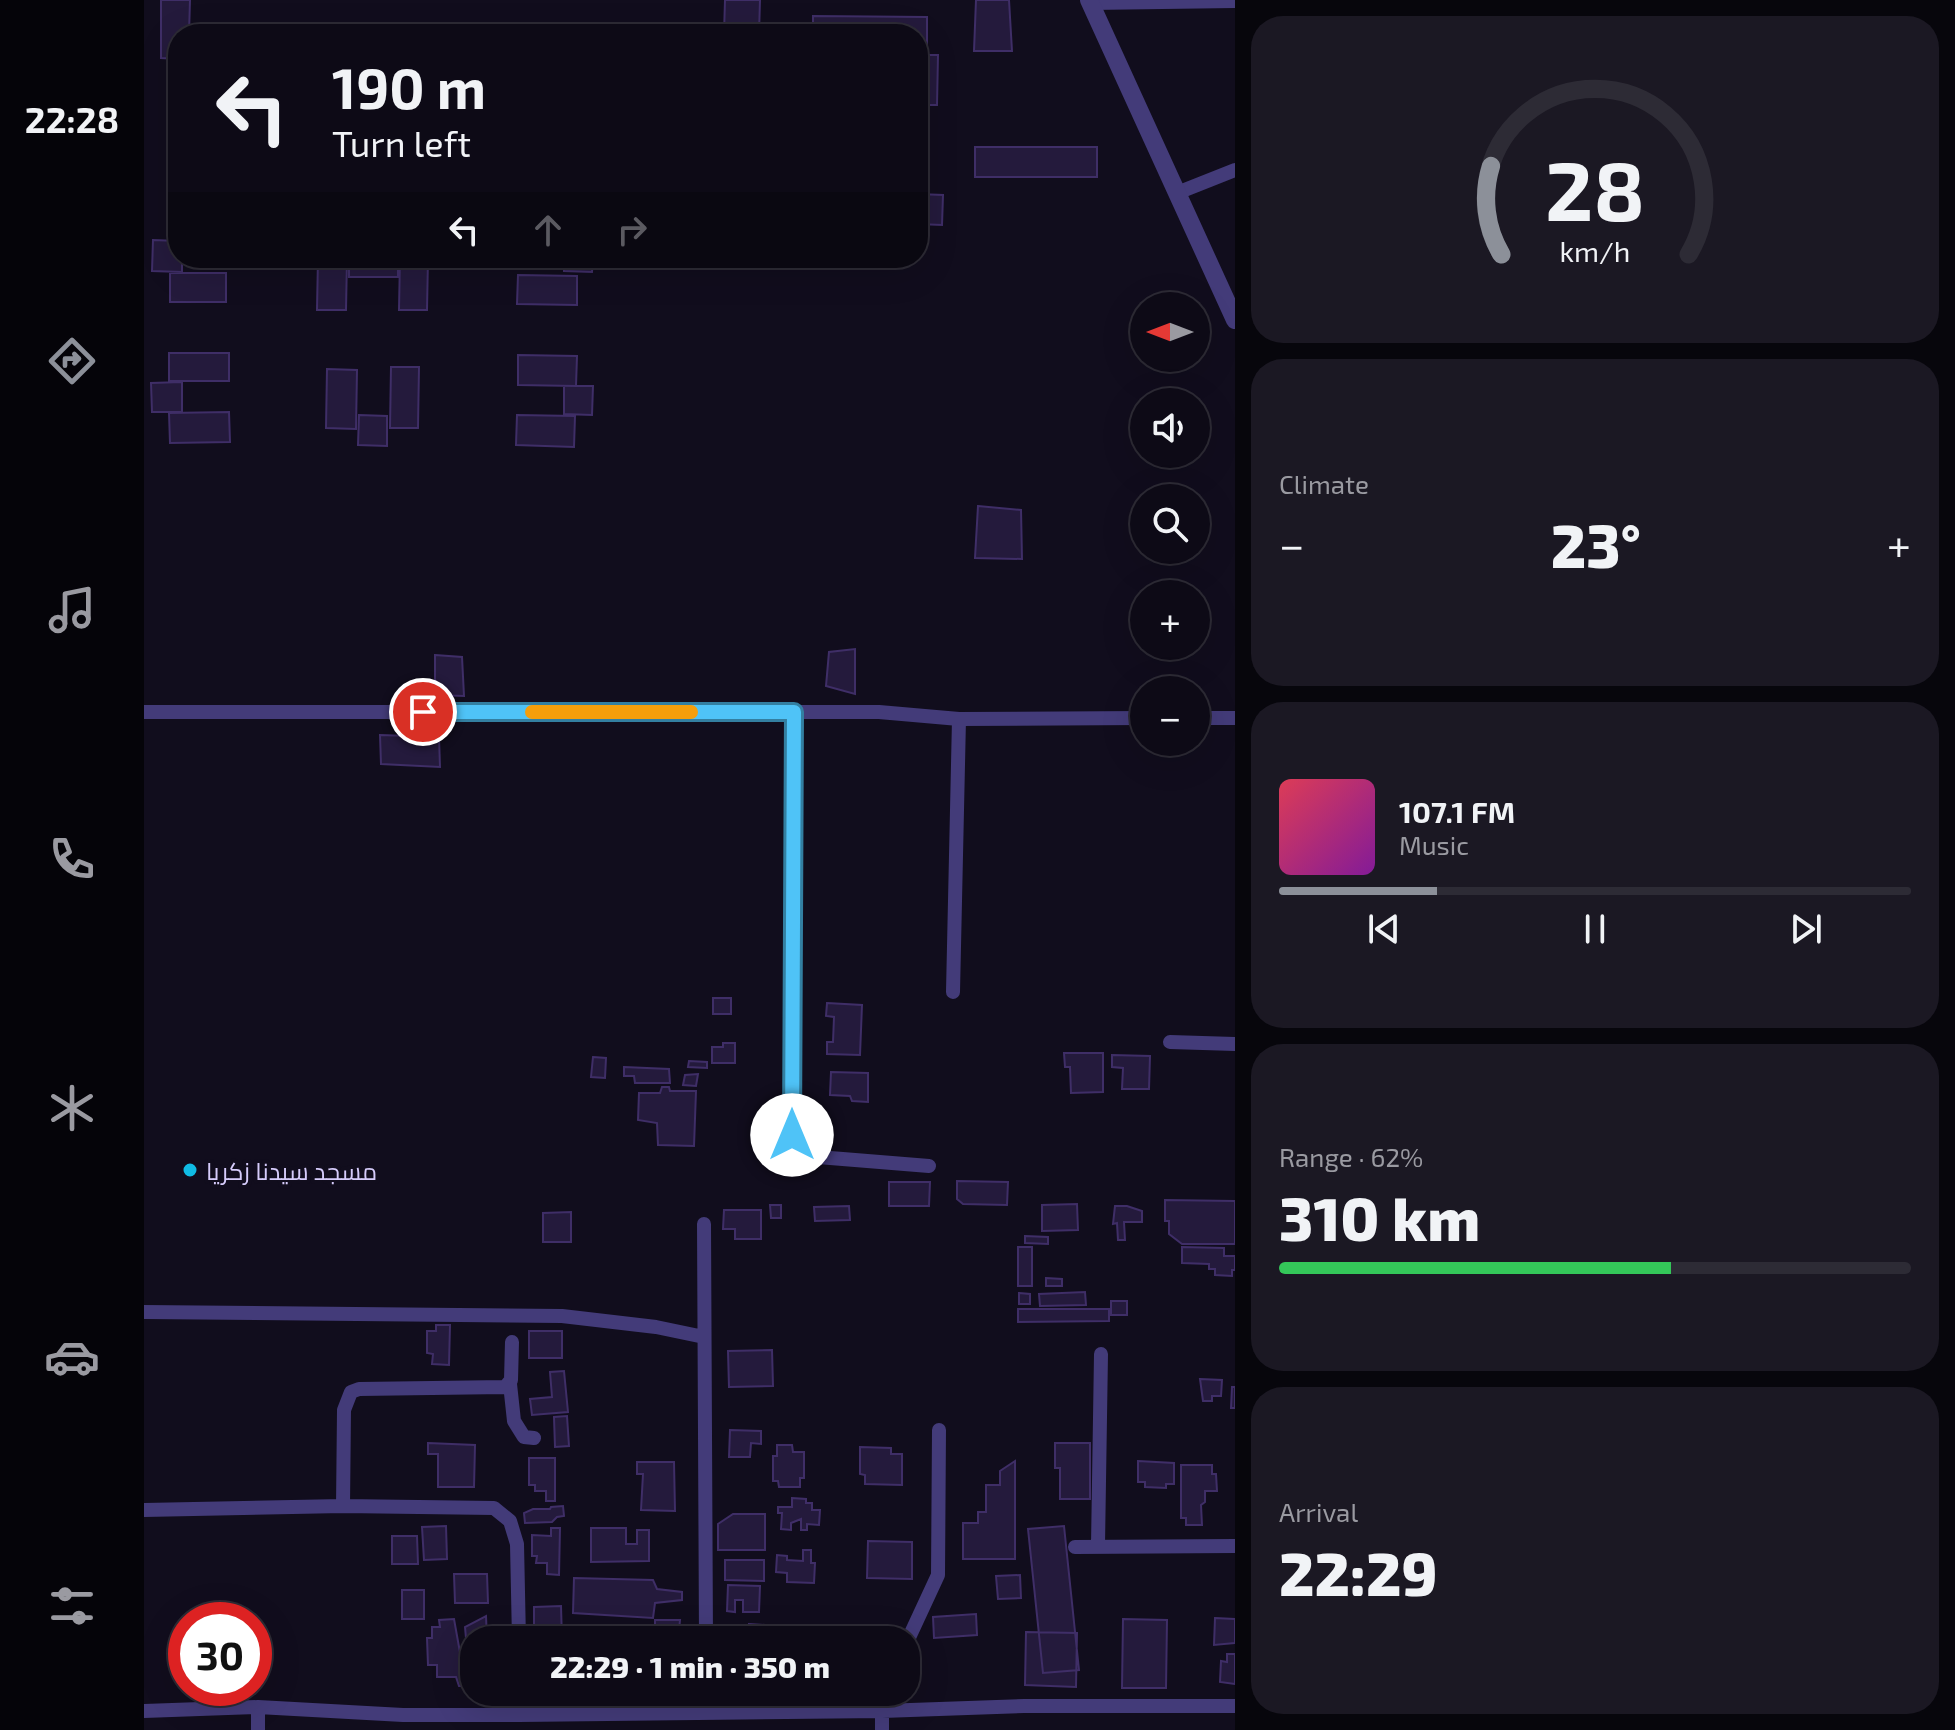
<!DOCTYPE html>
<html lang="en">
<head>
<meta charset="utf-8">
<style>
	:root { --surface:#0d0a16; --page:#1b1823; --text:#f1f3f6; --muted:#9a9aa1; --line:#2d2b35; --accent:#8c9099 }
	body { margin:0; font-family:"Exo 2",Cairo,sans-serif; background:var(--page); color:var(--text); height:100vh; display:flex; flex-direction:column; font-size:30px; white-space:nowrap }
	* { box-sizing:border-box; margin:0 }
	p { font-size:26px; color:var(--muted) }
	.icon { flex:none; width:44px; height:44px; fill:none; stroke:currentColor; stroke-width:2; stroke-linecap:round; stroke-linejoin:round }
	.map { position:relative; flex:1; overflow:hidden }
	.details { display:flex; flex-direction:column; gap:16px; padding:16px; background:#07060c; width:720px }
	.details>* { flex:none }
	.hud { position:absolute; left:24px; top:24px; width:760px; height:244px; border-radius:32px; box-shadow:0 8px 32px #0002,0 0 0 2px var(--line); background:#0d0a16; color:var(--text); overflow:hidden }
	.needle { width:52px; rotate:270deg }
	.tools { position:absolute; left:986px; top:292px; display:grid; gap:16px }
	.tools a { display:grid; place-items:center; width:80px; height:80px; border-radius:50%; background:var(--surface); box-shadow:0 8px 32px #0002,0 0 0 2px var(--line); font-size:40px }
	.speed { position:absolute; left:24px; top:1602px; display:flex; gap:16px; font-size:40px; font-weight:700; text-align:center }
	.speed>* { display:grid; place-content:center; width:104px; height:104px; border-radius:50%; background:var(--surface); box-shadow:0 8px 32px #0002,0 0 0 2px var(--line); line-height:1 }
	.speed .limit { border:12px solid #d22; background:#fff; color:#111 }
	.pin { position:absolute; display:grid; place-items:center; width:68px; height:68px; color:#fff; margin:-34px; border:4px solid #fff; border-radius:50%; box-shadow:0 2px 8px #0007 }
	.me { position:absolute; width:88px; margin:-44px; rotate:0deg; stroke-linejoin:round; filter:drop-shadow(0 0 6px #0008) }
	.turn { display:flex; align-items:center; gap:28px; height:168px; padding:0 32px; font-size:36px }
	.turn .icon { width:104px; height:104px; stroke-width:2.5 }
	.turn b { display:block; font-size:56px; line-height:68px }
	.lanes { display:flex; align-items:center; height:76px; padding:0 32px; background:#0003; justify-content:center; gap:40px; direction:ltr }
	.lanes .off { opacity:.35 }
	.big { font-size:60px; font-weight:800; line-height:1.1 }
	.details .tile { flex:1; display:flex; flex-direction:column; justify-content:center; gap:12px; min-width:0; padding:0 28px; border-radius:32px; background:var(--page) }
	.details .dial { align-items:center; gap:0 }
	.dial svg { height:208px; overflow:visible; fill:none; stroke:var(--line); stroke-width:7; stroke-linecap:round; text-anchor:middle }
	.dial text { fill:var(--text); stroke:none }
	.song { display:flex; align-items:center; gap:24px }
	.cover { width:96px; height:96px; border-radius:12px; background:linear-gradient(135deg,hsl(350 70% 55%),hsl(290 70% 35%)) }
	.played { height:8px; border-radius:4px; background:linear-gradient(90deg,var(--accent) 25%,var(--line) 25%) }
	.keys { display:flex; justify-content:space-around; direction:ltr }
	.heat { display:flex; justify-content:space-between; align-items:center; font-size:44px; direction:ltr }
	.charge { height:12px; border-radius:6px; background:linear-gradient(90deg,#34c759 62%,var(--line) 0) }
	.trip { position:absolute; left:316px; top:1626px; width:460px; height:80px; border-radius:32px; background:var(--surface); box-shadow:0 8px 32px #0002,0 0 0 2px var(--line); font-weight:800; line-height:80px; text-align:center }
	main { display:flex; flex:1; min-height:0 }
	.menu { display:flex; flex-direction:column; width:144px; justify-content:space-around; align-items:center; background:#050409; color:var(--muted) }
	.menu .icon { width:56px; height:56px }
	.menu .selected { color:var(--accent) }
	.menu b { font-size:36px; color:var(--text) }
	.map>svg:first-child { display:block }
	.building { fill:#241a3c; stroke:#3f2e67; stroke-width:2 }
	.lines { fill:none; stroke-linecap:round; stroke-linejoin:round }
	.minor { stroke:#433b79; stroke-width:14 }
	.tertiary { stroke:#433b79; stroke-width:18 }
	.route-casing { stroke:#337fa1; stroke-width:20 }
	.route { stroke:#4fc3f7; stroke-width:14 }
	.slow { stroke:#f59e0b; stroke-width:14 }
	.poi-dot { fill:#10bbe4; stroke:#110d1d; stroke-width:3 }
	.labels { text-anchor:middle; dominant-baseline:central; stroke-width:8; stroke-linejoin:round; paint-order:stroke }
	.poi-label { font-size:24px; fill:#d6ccfb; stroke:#110d1d; text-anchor:start }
</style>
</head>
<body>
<main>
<nav class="menu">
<b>22:28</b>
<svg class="icon selected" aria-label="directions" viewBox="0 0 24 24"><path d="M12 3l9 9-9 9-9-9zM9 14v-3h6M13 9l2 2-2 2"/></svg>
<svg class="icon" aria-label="music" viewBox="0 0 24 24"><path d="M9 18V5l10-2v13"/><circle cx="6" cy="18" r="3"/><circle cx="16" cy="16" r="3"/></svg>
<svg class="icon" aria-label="phone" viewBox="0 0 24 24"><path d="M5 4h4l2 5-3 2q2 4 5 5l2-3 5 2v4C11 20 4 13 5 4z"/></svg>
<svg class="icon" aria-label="climate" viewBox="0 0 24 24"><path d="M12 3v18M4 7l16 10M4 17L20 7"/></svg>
<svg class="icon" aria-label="car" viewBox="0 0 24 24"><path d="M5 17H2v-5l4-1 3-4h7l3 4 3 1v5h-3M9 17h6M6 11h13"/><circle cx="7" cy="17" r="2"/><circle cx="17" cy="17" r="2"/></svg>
<svg class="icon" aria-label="filters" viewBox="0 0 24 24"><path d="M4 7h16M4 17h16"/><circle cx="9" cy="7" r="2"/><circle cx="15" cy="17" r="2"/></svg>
</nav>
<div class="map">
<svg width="1091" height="1730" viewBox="0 0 1091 1730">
	<rect width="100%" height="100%" fill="#110d1d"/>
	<path class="building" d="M17,0H46L45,34H34V59L17,58Z
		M581,0H616L615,34H580Z
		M832,0H865L868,51H830Z
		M669,16L783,17V55H794L793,105H782L781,141H774L776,54H774V34H669Z
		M831,147H953V177H831Z
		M774,194L799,195L798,225L774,224Z
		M25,210H34V239H25Z
		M9,240L34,241V258H38V272L8,271Z
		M174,258H203L202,310H173Z
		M205,258H254V277H205Z
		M256,258H284L283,310H255Z
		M420,258H449L448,272L420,271Z
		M26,273H82V302H26Z
		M374,275L433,276V305L373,304Z
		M25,353H85V381H25Z
		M374,355L433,356L432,386L374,385Z
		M247,367H275L274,428H246Z
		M183,369L213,370L212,429L182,428Z
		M38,382V412H8L7,383Z
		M420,386H449L448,415L420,414Z
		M85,412L86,442L26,443L25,413Z
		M215,415L243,416V446L214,445Z
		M373,415L431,416L430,447L372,445Z
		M834,506L877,510L878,559L831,558Z
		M711,649V694L682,686L685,652Z
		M291,655L318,657L320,696L291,695Z
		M236,735L295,737L296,767L237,764Z
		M569,998H587V1014H569Z
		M683,1003L718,1005L716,1055L683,1054V1042H689L690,1017L682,1016Z
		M579,1043H591V1063H568V1047H579Z
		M920,1053H959V1092L927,1093L926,1067H921Z
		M968,1055L1006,1056L1005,1089H978L979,1068L968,1067Z
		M449,1057L462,1058L461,1078L447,1077Z
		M545,1061L563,1062V1068L544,1067Z
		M480,1067L525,1069L526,1083H491L490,1076H480Z
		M687,1072L724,1073V1102L708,1101L706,1096L686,1095Z
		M554,1074L552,1086L539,1085L541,1075Z
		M518,1087H525L526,1091H552L550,1146L514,1145L513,1123L494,1120L495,1093H516Z
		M813,1181L864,1182L863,1205L819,1204L813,1199Z
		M745,1182H786L785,1206H745Z
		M1021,1200L1091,1201V1244H1038L1025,1234V1221H1021Z
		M933,1204L934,1230L898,1231V1205Z
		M626,1205H637V1218H627Z
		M705,1206L706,1220L671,1221L670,1207Z
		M971,1206H983L998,1211V1222H980L981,1240H974L973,1223L969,1224Z
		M580,1210H617V1239H591V1229H579Z
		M427,1212V1242H399V1213Z
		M881,1236L904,1237V1244L881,1243Z
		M874,1247H888V1286H874Z
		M1038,1247L1080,1248V1256H1091V1270H1088V1276L1071,1275V1269H1065V1264L1038,1263Z
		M902,1278L918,1279V1286H902Z
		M941,1292L942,1305L896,1306L895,1294Z
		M875,1293L886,1294V1304H875Z
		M967,1301H983V1315H967Z
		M874,1309H965V1321L874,1322Z
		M292,1325H306L305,1365L288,1364L289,1354L283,1353V1331H292Z
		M385,1331H418V1358H385Z
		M628,1350L629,1386L585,1387L584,1351Z
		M420,1371L424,1412L388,1415L386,1399L408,1397L406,1372Z
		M1056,1379L1078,1380L1077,1396H1068V1401H1059Z
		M1088,1387H1091V1408H1087Z
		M423,1416L425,1446L411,1447L410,1417Z
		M586,1430L617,1431V1444L607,1443L606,1457H585Z
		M284,1443L331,1445L330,1487H294V1454H284Z
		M911,1443H946V1499H916V1468H911Z
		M633,1445H648L649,1452H660V1478H656V1487H635L634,1481H629V1456H633Z
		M716,1447L747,1448V1454H758V1485L721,1484V1475L716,1474Z
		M385,1458H411V1501H402V1491H391V1485H385Z
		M871,1461V1559H819V1523H834V1512H842V1485H856V1471Z
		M994,1461L1030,1463V1484H1022V1488L1001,1487V1482H994Z
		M493,1462H530L531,1511L497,1510L499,1474H493Z
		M1037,1465H1068V1474H1072L1073,1491H1061V1502L1057,1505L1058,1525H1042V1518H1037Z
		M648,1498L662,1499V1503H668V1510H676L675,1525L663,1524V1530H657V1519L647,1523V1530L637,1529L638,1513H634V1507H648Z
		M419,1506L420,1516L413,1517L408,1522L381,1523L380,1513L389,1509H406L407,1507Z
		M589,1514H621V1550H574V1524Z
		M302,1526L303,1559L280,1560L278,1527Z
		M920,1526L935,1670L899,1673L884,1529Z
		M407,1528H416L415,1575L403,1574V1563H392L393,1556H388V1535L407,1536Z
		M447,1528H482V1544H493V1530H505V1561L447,1562Z
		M248,1536H273L274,1564H248Z
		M724,1541L768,1542V1579L723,1578Z
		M659,1550H667V1563H671L670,1583L643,1582V1573L632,1572L633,1555L643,1556V1560L659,1561Z
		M581,1560H620V1581L581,1580Z
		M310,1574H343L344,1603H311Z
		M876,1575L877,1598L854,1599L852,1576Z
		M430,1578L509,1580L513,1589L538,1592V1600L511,1603L509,1618L429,1613Z
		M584,1585L616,1586L615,1612H599V1600H591V1612L583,1611Z
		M258,1590H280V1619H258Z
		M417,1606L418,1640L396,1638V1630H390V1607Z
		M832,1614L833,1635L790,1638L789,1617Z
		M342,1616L343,1640H330V1683H326L321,1627Z
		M1071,1618L1091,1619V1643L1070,1645Z
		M310,1619L322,1686H315L312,1677H293V1665H284L283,1638H288V1627H296L295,1620Z
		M979,1619L1023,1620L1022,1688H978Z
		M511,1620H536L535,1631H543V1640H511Z
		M605,1624L635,1626V1640H605Z
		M577,1630L593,1631V1640H576Z
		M882,1632L933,1633L932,1687L881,1685Z
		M1083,1654H1091V1684L1076,1682L1077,1661L1083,1662Z"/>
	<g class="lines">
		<path class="minor" d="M947,3L1091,1
			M1033,193L1091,170
			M0,712H735L815,719L1000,718
			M650,712L648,1135L659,1148L674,1157L785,1166
			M1052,718H1091
			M809,992L815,719
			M1026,1042L1091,1044
			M560,1224L562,1640
			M0,1312L418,1316L512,1327L560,1337
			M366,1384L370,1421L380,1437L390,1438
			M199,1506L200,1410L207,1392L215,1389L361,1387L367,1380L368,1342
			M0,1510L199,1506L350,1508L366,1521L373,1544L375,1640
			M954,1545L957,1354
			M931,1547L1091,1546
			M762,1644L794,1575L795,1430
			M375,1692V1715
			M563,1692V1713
			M0,1711L114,1707L259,1715H375L738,1711L880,1706H1091
			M114,1730V1707
			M738,1730V1711L743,1692"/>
		<path class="tertiary" d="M945,0L1091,320"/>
	</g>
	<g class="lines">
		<g class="route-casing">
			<path id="route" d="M279,712H650L648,1135"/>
		</g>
		<use href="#route" class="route"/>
		<path class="slow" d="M388,712H547"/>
	</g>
	<circle class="poi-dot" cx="46" cy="1170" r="8"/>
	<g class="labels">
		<g class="poi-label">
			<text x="62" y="1170">مسجد سيدنا زكريا</text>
		</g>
	</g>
</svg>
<div class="tools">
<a><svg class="needle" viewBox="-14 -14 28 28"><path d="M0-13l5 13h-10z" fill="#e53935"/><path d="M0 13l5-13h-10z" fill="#9a9aa1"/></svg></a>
<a><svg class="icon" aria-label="sound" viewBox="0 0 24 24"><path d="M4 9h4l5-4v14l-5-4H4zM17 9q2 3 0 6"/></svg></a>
<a><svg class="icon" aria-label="search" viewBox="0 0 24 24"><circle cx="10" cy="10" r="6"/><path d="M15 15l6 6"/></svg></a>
<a>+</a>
<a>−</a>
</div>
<div class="speed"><div class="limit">30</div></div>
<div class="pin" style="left:279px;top:712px;background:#d93025"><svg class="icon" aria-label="arrive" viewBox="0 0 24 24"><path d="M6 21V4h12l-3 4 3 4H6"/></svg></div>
<svg class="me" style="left:648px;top:1135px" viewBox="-20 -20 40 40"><circle r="19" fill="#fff"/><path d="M0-13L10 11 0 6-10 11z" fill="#4fc3f7"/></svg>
<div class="trip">22:29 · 1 min · 350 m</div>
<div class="hud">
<div class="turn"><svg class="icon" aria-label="left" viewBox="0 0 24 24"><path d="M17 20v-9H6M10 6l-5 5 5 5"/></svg><div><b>190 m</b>Turn left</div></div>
<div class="lanes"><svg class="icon" aria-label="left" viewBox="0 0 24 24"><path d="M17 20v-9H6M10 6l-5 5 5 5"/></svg><svg class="icon off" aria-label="ahead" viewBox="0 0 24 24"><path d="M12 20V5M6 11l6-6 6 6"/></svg><svg class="icon off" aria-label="right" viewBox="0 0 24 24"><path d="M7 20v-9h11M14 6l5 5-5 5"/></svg></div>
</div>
</div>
<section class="details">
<div class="tile dial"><svg viewBox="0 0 100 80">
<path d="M14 69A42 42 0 1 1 86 69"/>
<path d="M14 69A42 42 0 0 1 10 35" stroke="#8c9099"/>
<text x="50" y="56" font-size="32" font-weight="700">28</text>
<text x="50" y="72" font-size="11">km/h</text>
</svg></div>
<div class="tile"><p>Climate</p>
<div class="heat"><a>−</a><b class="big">23°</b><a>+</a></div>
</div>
<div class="tile">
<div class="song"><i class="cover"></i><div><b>107.1 FM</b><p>Music</p></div></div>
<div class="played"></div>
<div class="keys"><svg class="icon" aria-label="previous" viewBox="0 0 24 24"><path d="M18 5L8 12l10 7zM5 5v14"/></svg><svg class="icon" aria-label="pause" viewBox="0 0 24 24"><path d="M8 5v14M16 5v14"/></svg><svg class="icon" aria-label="next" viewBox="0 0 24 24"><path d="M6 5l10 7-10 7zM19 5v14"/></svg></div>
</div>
<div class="tile"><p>Range · 62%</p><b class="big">310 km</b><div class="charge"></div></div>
<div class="tile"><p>Arrival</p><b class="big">22:29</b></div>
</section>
</main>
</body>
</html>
